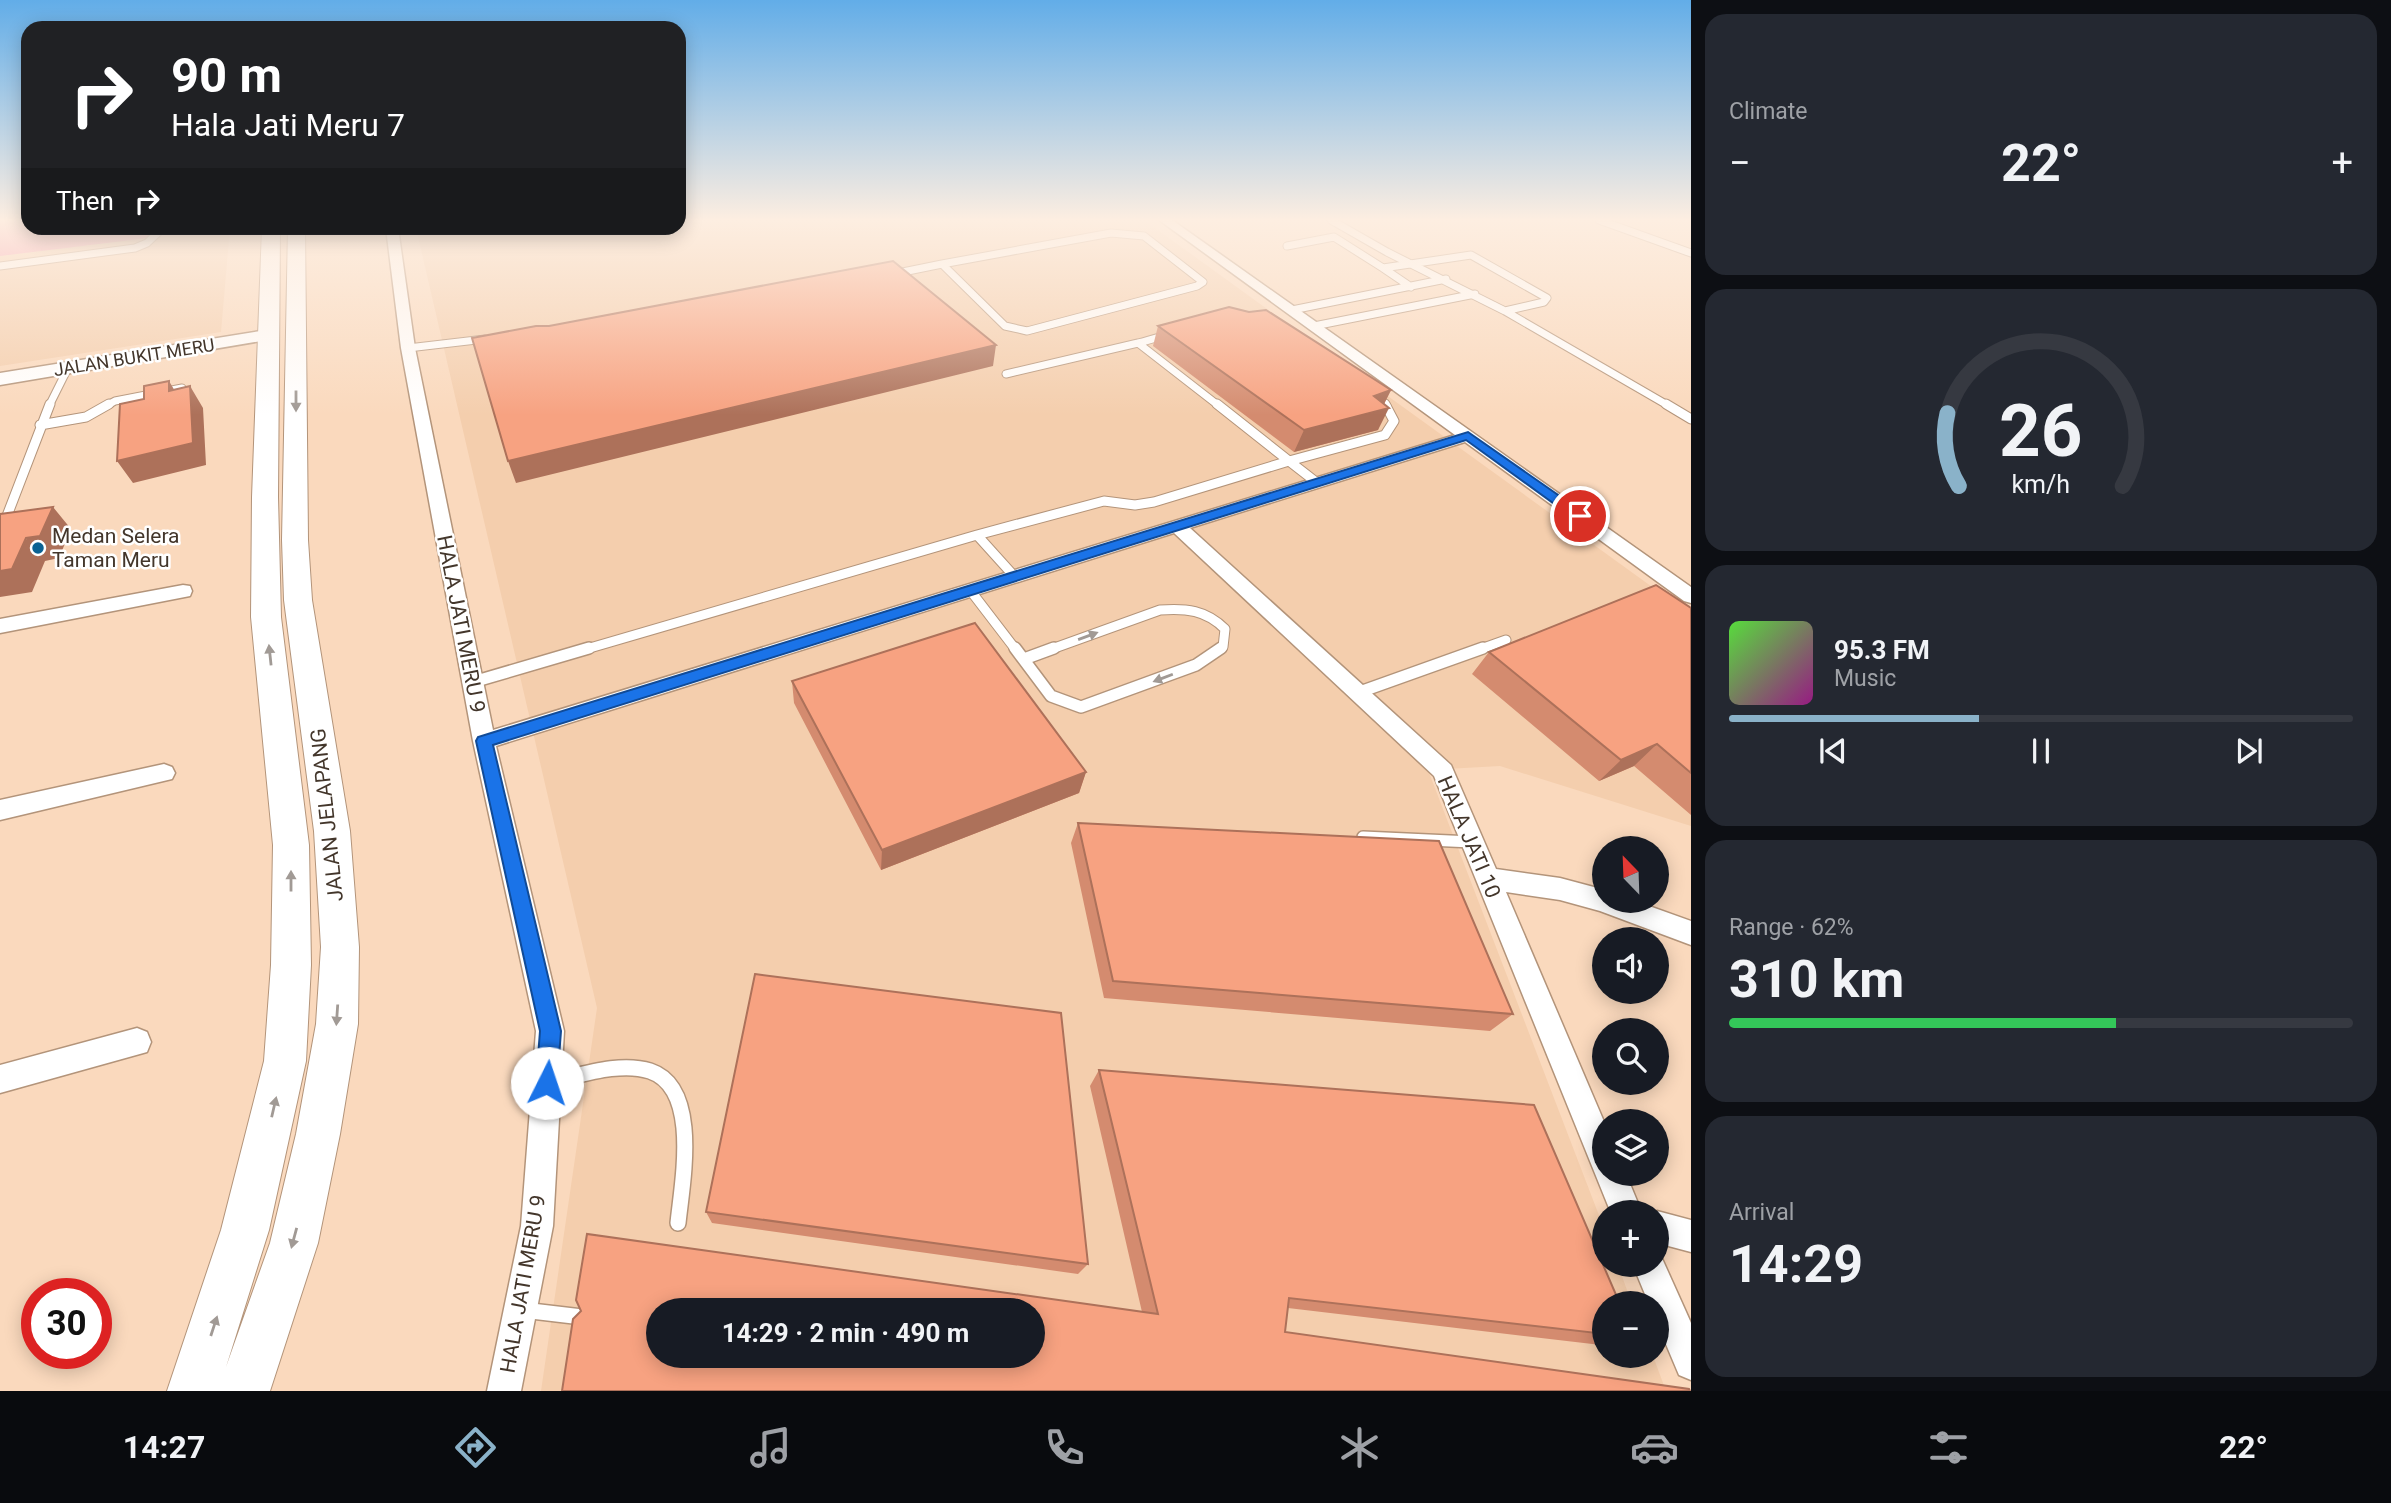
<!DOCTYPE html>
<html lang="en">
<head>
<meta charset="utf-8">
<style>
	:root { --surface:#171b24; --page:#242831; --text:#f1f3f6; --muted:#9ea1a6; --line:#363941; --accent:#8ab2c9 }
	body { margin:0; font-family:Roboto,sans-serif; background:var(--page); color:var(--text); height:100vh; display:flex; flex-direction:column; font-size:26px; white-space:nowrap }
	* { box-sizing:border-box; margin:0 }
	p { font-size:23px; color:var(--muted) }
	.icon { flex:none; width:38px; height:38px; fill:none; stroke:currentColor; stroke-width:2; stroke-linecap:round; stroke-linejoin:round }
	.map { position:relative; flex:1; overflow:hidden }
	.drawer { display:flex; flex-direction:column; gap:14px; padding:14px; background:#0d0f14; width:700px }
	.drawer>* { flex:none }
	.hud { position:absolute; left:21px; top:21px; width:665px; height:214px; border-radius:21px; box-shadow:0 4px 18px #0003; background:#202124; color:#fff; overflow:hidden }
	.needle { width:46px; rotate:337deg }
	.fabs { position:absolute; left:1592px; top:836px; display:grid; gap:14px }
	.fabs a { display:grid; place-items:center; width:77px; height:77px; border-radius:50%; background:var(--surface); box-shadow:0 4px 18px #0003; font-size:35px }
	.speed { position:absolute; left:21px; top:1278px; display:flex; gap:14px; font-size:35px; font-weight:700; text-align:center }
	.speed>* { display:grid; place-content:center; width:91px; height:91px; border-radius:50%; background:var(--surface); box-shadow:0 4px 18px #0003; line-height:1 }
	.speed .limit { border:10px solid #d22; background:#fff; color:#111 }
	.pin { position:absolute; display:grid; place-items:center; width:60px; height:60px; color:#fff; margin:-30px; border:4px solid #fff; border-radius:50%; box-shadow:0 2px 7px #0007 }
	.me { position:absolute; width:77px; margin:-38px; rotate:4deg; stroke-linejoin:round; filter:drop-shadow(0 0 5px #0008) }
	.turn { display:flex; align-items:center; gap:24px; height:147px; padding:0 35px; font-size:32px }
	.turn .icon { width:91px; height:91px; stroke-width:2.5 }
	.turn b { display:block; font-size:49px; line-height:60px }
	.then { display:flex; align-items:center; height:66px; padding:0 35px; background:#0003; gap:14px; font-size:26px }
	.big { font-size:52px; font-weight:700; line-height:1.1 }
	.drawer .widget { flex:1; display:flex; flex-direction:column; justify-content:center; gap:10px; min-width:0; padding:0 24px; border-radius:21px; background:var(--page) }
	.drawer .dial { align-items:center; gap:0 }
	.dial svg { height:182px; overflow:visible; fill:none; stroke:var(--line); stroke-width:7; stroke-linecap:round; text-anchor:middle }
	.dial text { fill:var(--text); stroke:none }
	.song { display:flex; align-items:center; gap:21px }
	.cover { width:84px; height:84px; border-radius:10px; background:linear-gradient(135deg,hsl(110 70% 55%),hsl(310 70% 35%)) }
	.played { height:7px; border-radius:4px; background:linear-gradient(90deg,var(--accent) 40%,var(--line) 40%) }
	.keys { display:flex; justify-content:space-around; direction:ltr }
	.heat { display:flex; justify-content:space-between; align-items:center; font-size:38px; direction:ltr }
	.charge { height:10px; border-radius:5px; background:linear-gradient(90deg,#34c759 62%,var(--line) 0) }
	.trip { position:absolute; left:646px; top:1298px; width:399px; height:70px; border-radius:35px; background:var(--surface); box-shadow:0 4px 18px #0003; font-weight:700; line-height:70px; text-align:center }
	.dock { display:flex; height:112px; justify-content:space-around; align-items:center; background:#090b0e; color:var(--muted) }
	.dock .icon { width:49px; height:49px }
	.dock .on { color:var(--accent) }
	.dock b { font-size:32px; color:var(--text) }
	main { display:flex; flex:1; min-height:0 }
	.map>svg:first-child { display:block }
	.built { fill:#f4cead; fill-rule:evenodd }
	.green { fill:#f689aa }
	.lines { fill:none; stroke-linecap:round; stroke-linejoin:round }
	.service-far3-casing { stroke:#b3947a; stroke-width:9 }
	.service-far2-casing { stroke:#b3947a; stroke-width:11 }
	.service-far1-casing { stroke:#b3947a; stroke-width:14 }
	.service-casing { stroke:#b3947a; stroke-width:18 }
	.minor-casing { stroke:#b3947a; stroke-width:3 }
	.tertiary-casing { stroke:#b3947a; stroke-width:3 }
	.primary-casing { stroke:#b3947a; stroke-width:2 }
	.service-far3 { stroke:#fff; stroke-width:7 }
	.service-far2 { stroke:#fff; stroke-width:9 }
	.service-far1 { stroke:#fff; stroke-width:11 }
	.service { stroke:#fff; stroke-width:15 }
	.minor { fill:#fff; fill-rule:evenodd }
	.tertiary { fill:#fff; fill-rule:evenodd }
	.primary { fill:#fff; fill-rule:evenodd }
	.wall { fill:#d48b6f }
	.shaded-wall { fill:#ad715a }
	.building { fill:#f7a281; stroke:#ad715a; stroke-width:2; fill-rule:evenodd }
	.oneway { fill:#a19a95 }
	.route { fill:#1a73e8; stroke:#114b97; stroke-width:2 }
	.poi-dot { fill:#0b6293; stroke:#fff; stroke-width:2.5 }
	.labels { text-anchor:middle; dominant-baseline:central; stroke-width:5; stroke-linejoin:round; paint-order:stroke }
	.far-street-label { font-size:18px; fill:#43362b; stroke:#fff }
	.poi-label { font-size:21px; fill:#43362b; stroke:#fff; text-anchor:start }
	.street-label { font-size:21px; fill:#43362b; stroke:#fff }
</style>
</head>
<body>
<main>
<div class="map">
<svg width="1691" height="1391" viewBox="0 0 1691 1391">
	<rect width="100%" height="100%" fill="#fad9bd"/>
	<path class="built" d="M0,220H28V228H230L221,332L0,366Z
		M679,220H1144L1691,615V826L1500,766L1428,770L1605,1231V1265H1618L1632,1304H1605V1356H1653L1666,1391H541L597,1008L416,228H679ZM658,1311H1032V1356H658Z"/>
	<path class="green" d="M0,220H28V228H168L156,237L0,256Z"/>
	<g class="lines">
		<g class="service-far3-casing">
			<path id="service-far3" d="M1331,220L1387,252L1505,311L1669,406
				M1599,220L1691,253
				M1111,233L1144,236L1203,282L1197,286L1027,331L1005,326L942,264Z
				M1287,246L1334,237L1383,268L1471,255L1547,298L1544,302L1505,311
				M0,266L135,248L147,243L163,228
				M1383,268L1411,287
				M893,274L942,264
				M1292,310L1446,279
				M1314,326L1475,294
				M408,348L485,339
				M1006,374L1138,343
				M49,406L68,368
				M106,406L115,401L182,388
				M1219,406L1138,343C1173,334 1213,318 1250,320C1279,322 1359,386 1387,406"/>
		</g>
		<g class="service-far2-casing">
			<path id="service-far2" d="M1217,404L1289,461L1385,435L1394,421L1385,404
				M1666,404L1691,419
				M40,425L86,417L109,404
				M0,534L50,404
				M977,535L1104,501L1135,505L1154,502L1289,461L1316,482
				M970,590L1016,650
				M583,650L977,535L1014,576
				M1049,650L1160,610C1186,608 1206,610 1225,629L1223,647L1219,650
				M1478,650L1506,640"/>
		</g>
		<g class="service-far1-casing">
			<path id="service-far1" d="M1015,648L1051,696L1081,707L1196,665L1221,648
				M1024,659L1054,648
				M473,682L589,648
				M1357,693L1483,648
				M1363,837L1472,842"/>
		</g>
		<g class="service-casing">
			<path id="service" d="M549,1082C579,1076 619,1061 650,1071C701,1088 682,1183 678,1223
				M523,1310L582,1317"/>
		</g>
		<g class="minor-casing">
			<path id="minor" d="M1159,220H1172L1691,587V603L1684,601L1465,442L1190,528L1451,765L1496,869L1560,878L1605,890V901H1635L1691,921V945L1600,911L1560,900L1506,892L1605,1124V1174H1626L1642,1213H1611L1434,776L1174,533L496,746L564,1031L553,1226L521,1391H487L521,1226L536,1031L473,741L401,348L386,228H398L415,348L493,730L1455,435Z
				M183,585L190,586L192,591L190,596L0,633V619Z
				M164,764L172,767L175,773L172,779L0,820V800Z
				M137,1028L147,1032L151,1042L147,1052L0,1093V1065Z
				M1657,1211L1691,1220V1252L1657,1243V1213H1653Z
				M1657,1252L1660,1254L1691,1323V1380L1679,1375L1657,1323V1304H1649L1633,1265H1657Z"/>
		</g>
		<g class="tertiary-casing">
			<path id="tertiary" d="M267,330L276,335L273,339L0,385V373Z"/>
		</g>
		<g class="primary-casing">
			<path id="primary" d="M262,228H280L278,497L281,617L309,845L311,965L306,1061L269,1230L226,1367L270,1243L296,1134L316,1024L321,947L314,831L284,600L282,540L288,228H305L308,540L312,600L350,831L359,947L358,1024L340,1134L318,1243L270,1391H167L221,1230L264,1061L271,965L273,845L251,617L252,497Z"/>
		</g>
		<use href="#service-far3" class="service-far3"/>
		<use href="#service-far2" class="service-far2"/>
		<use href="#service-far1" class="service-far1"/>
		<use href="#service" class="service"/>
		<use href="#minor" class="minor"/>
		<use href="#tertiary" class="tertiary"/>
		<use href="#primary" class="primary"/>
	</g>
	<path class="wall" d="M1158,326L1391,390L1384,404L1378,430L1294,452L1153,346Z
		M1691,608V815L1634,766L1599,781L1472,674L1489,652Z
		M792,681L1086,772L1079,793L881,870L794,703Z
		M1078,823L1513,1014L1490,1031L1104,998L1071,843Z
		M1099,1070L1605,1304V1344L1601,1345L1288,1308L1285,1332L581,1311L1142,1312L1090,1086Z
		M706,1212L1088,1264L1078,1274L712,1223Z"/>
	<path class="shaded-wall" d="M996,345L993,366L516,483L508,461Z
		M169,381L182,403L169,391Z
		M190,386L203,408L206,465L133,483L117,461Z
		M1391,390L1381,410L1389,408L1378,430L1294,452L1304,430L1374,396Z
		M53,507L71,529L59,558L45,561L32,592L0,597V571Z
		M1657,744L1634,766L1599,781L1621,760Z
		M1086,772L1079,793L881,870L882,850Z"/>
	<path class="building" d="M893,261L996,345L508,461L472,338L536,326H549Z
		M1229,307L1249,312L1266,310L1391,390L1374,396L1389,408L1304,430L1158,326Z
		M169,381V391L190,386L193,443L117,461L120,404L144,399V386Z
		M53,507L40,536L26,538L12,569L0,571V514Z
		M1656,585L1691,608V773L1657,744L1621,760L1489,652Z
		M975,623L1086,772L882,850L792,681Z
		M1078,823L1439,841L1513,1014L1113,981Z
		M755,974L1061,1013L1088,1264L706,1212Z
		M1099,1070L1534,1105L1620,1304H1605V1334L1289,1298L1285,1332L1689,1389L1690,1391H562L573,1319L581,1311L576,1300L587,1234L1158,1314ZM658,1311H1032V1356H658Z"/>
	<defs><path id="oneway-solid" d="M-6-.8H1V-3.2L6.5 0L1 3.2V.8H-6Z" transform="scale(1.75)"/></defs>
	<g class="oneway">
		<use href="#oneway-solid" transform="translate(296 401) rotate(90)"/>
		<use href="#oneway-solid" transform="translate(1088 636) rotate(-20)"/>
		<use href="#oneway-solid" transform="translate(270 655) rotate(-96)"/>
		<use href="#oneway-solid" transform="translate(1163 678) rotate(159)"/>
		<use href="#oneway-solid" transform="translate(291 881) rotate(-90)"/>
		<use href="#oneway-solid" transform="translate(337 1015) rotate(94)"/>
		<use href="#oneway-solid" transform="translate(274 1107) rotate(-77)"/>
		<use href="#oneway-solid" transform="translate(294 1238) rotate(105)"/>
		<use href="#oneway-solid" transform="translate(214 1326) rotate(-72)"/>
	</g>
	<linearGradient id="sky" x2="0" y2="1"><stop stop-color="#62ade8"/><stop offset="0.53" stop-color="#fdeee1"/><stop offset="1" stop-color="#fdeee1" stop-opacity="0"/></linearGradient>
	<rect width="1691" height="415" fill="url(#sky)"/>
	<path class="route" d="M1468,432L1584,513V519H1575L1466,440L493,745L561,1031L557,1083L554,1091L547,1094L539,1091L536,1083L540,1031L476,741L478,737Z"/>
	<circle class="poi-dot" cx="38" cy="548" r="7"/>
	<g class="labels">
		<g class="far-street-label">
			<text transform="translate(134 357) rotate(-9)">JALAN BUKIT MERU</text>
		</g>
		<g class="poi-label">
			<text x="52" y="536">Medan Selera<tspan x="52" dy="24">Taman Meru</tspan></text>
		</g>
		<g class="street-label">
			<text transform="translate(461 624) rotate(79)">HALA JATI MERU 9</text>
			<text transform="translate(327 815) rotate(-96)">JALAN JELAPANG</text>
			<text transform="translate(1469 837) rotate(67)">HALA JATI 10</text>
			<text transform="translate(523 1284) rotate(-80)">HALA JATI MERU 9</text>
		</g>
	</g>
</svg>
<div class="fabs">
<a><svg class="needle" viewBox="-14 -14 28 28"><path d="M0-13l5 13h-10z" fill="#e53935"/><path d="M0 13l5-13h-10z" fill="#9ea1a6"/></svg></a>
<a><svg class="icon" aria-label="sound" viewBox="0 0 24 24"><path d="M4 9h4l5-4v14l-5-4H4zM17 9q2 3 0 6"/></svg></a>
<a><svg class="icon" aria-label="search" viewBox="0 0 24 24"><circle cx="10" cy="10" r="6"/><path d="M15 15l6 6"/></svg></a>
<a><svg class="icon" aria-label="layers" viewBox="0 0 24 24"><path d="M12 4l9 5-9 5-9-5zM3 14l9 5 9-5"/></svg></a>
<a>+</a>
<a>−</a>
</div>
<div class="speed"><div class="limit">30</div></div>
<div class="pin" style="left:1580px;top:516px;background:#d93025"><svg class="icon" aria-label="arrive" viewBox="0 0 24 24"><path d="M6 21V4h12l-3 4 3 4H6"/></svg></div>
<svg class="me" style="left:547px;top:1083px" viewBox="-20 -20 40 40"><circle r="19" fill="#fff"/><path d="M0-13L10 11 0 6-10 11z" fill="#1a73e8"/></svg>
<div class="trip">14:29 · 2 min · 490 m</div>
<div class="hud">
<div class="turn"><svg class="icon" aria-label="right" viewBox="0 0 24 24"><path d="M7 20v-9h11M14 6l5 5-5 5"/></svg><div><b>90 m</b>Hala Jati Meru 7</div></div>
<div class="then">Then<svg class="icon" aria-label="right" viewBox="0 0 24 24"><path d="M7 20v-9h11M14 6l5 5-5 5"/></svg></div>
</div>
</div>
<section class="drawer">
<div class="widget"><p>Climate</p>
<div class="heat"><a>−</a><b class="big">22°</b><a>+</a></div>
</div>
<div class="widget dial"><svg viewBox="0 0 100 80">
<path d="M14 69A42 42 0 1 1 86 69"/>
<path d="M14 69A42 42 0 0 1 9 37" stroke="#8ab2c9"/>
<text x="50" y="56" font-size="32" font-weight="700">26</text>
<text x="50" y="72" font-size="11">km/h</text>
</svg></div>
<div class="widget">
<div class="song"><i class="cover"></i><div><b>95.3 FM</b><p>Music</p></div></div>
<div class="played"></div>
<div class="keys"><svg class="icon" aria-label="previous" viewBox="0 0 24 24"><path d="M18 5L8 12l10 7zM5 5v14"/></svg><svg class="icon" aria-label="pause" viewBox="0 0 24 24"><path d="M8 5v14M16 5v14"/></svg><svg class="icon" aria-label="next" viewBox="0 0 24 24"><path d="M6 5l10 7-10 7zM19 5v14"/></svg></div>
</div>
<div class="widget"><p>Range · 62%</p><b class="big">310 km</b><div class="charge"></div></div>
<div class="widget"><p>Arrival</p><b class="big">14:29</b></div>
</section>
</main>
<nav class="dock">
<b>14:27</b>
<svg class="icon on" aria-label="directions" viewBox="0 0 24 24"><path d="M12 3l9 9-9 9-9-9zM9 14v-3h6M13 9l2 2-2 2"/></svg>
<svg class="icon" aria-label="music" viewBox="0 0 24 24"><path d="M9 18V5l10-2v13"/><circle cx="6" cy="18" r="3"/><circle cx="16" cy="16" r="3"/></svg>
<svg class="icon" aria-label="phone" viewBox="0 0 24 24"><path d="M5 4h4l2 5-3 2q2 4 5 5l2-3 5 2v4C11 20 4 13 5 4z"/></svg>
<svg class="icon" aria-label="climate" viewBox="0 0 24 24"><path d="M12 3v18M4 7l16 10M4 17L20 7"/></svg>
<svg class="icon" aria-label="car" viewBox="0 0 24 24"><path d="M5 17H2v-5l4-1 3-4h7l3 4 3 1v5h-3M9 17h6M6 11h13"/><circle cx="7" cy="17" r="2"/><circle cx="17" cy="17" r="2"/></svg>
<svg class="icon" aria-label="filters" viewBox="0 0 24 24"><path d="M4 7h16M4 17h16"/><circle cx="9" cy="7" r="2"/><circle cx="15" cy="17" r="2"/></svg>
<b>22°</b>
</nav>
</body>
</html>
